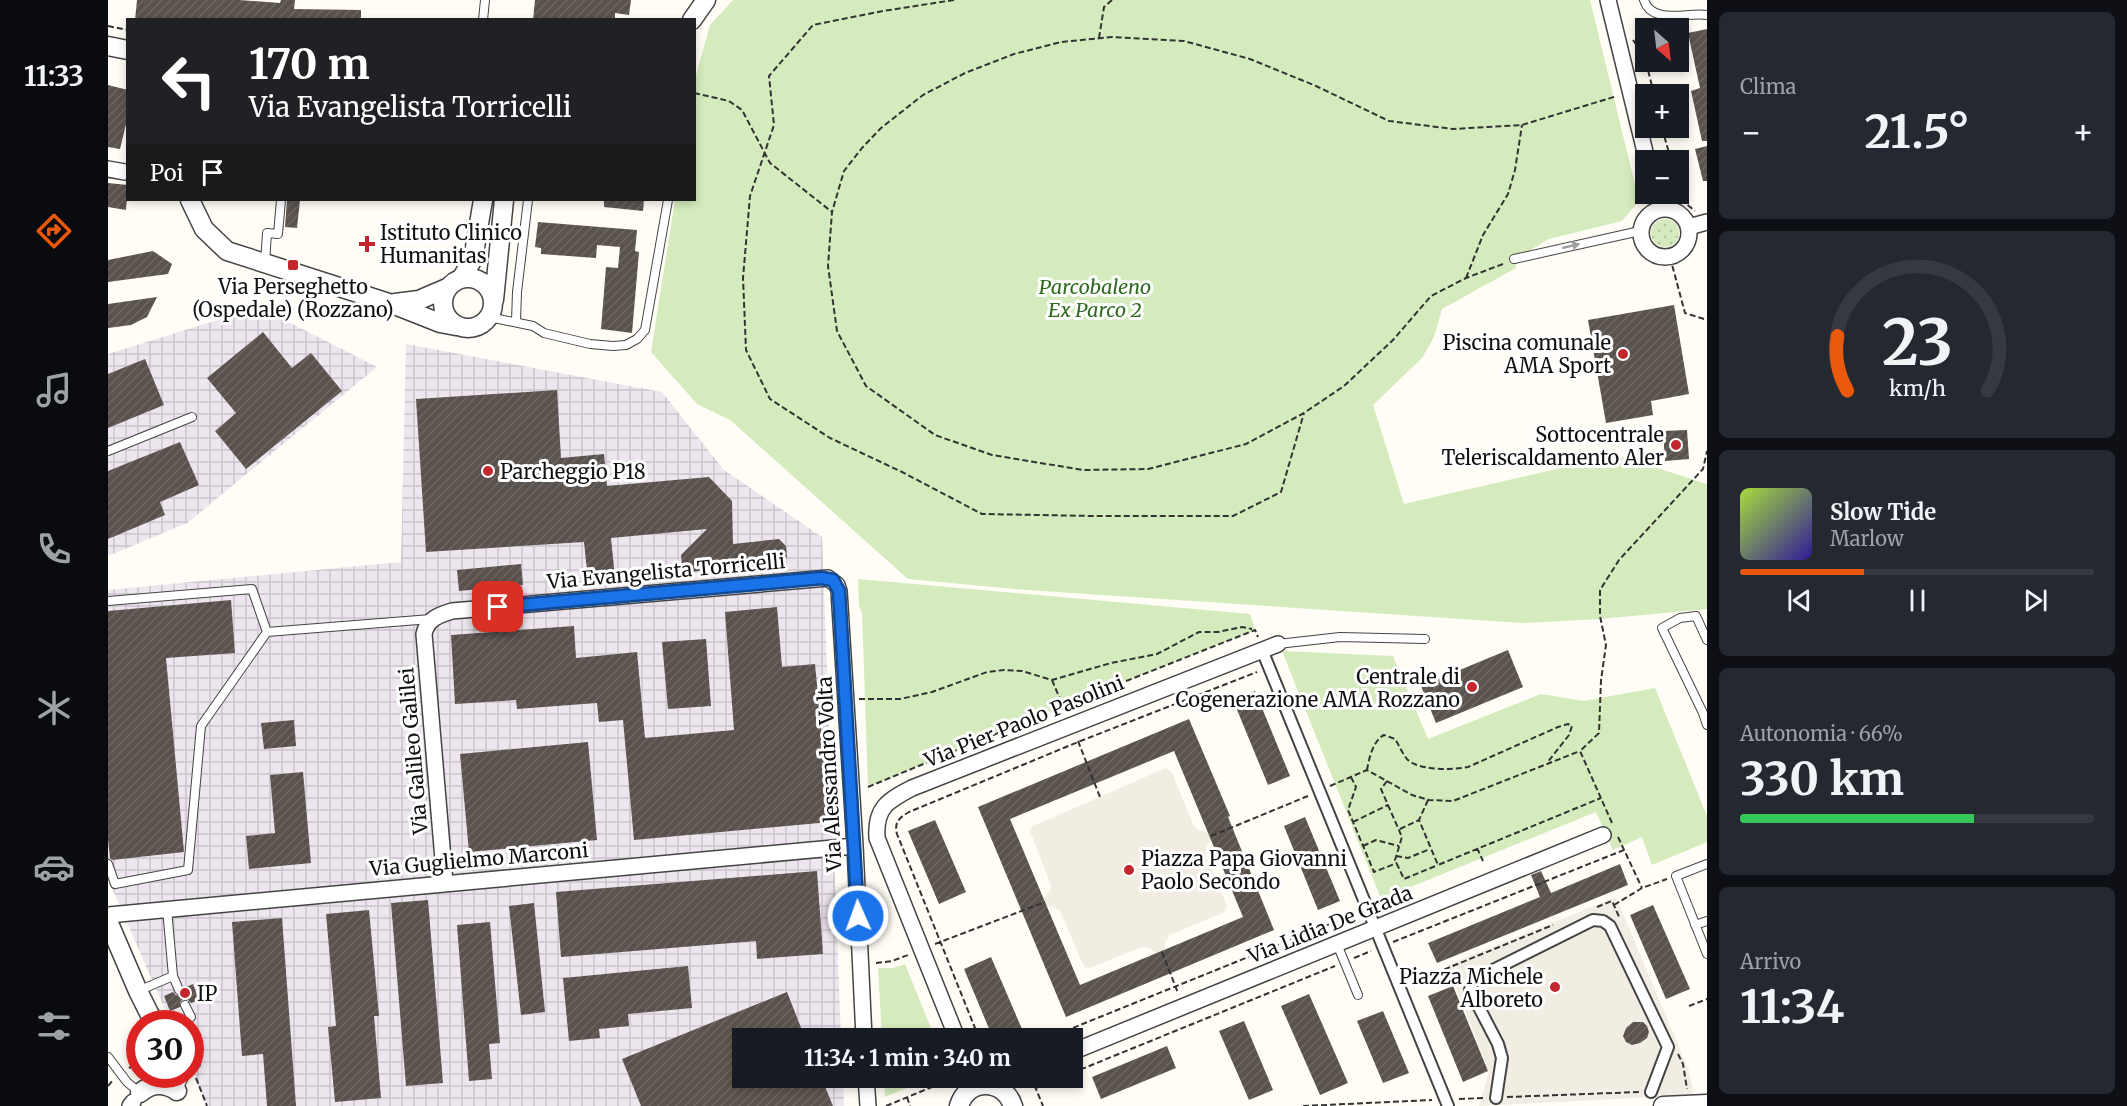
<!DOCTYPE html>
<html lang="it">
<head>
<meta charset="utf-8">
<style>
	:root { --surface:#171b24; --page:#242831; --text:#f1f3f6; --muted:#9ea1a6; --line:#363941; --accent:#ea580c }
	body { margin:0; font-family:Merriweather,serif; background:var(--page); color:var(--text); height:100vh; display:flex; flex-direction:column; font-size:22px; white-space:nowrap }
	* { box-sizing:border-box; margin:0 }
	p { font-size:20px; color:var(--muted) }
	.icon { flex:none; width:33px; height:33px; fill:none; stroke:currentColor; stroke-width:2; stroke-linecap:round; stroke-linejoin:round }
	.map { position:relative; flex:1; overflow:hidden }
	.panel { display:flex; flex-direction:column; gap:12px; padding:12px; background:#0d0f14; width:420px }
	.panel>* { flex:none }
	.banner { position:absolute; left:18px; top:18px; width:570px; height:183px; border-radius:0px; box-shadow:0 3px 9px #0003; background:#202124; color:#fff; overflow:hidden }
	.needle { width:39px; rotate:152deg }
	.buttons { position:absolute; left:1527px; top:18px; display:grid; gap:12px }
	.buttons a { display:grid; place-items:center; width:54px; height:54px; border-radius:0px; background:var(--surface); box-shadow:0 3px 9px #0003; font-size:30px }
	.speed { position:absolute; left:18px; top:1010px; display:flex; gap:12px; font-size:30px; font-weight:700; text-align:center }
	.speed>* { display:grid; place-content:center; width:78px; height:78px; border-radius:50%; background:var(--surface); box-shadow:0 3px 9px #0003; line-height:1 }
	.speed .limit { border:9px solid #d22; background:#fff; color:#111 }
	.pin { position:absolute; display:grid; place-items:center; width:51px; height:51px; color:#fff; margin:-26px; border-radius:12px; box-shadow:0 3px 9px #0006 }
	.me { position:absolute; width:66px; margin:-33px; rotate:358deg; stroke-linejoin:round; filter:drop-shadow(0 0 4px #0008) }
	.turn { display:flex; align-items:center; gap:21px; height:126px; padding:0 24px; font-size:27px }
	.turn .icon { width:78px; height:78px; stroke-width:2.5 }
	.turn b { display:block; font-size:42px; line-height:51px }
	.then { display:flex; align-items:center; height:57px; padding:0 24px; background:#0003; gap:12px; font-size:22px }
	.big { font-size:45px; font-weight:700; line-height:1.1 }
	.panel .widget { flex:1; display:flex; flex-direction:column; justify-content:center; gap:9px; min-width:0; padding:0 21px; border-radius:9px; background:var(--page) }
	.panel .dial { align-items:center; gap:0 }
	.dial svg { height:156px; overflow:visible; fill:none; stroke:var(--line); stroke-width:7; stroke-linecap:round; text-anchor:middle }
	.dial text { fill:var(--text); stroke:none }
	.song { display:flex; align-items:center; gap:18px }
	.cover { width:72px; height:72px; border-radius:9px; background:linear-gradient(135deg,hsl(80 70% 55%),hsl(250 70% 35%)) }
	.played { height:6px; border-radius:3px; background:linear-gradient(90deg,var(--accent) 35%,var(--line) 35%) }
	.keys { display:flex; justify-content:space-around; direction:ltr }
	.heat { display:flex; justify-content:space-between; align-items:center; font-size:33px; direction:ltr }
	.charge { height:9px; border-radius:4px; background:linear-gradient(90deg,#34c759 66%,var(--line) 0) }
	.trip { position:absolute; left:624px; top:1028px; width:351px; height:60px; border-radius:0px; background:var(--surface); box-shadow:0 3px 9px #0003; font-weight:700; line-height:60px; text-align:center }
	main { display:flex; flex:1; min-height:0 }
	.dock { display:flex; flex-direction:column; width:108px; justify-content:space-around; align-items:center; background:#090b0e; color:var(--muted) }
	.dock .icon { width:42px; height:42px }
	.dock .active { color:var(--accent) }
	.dock b { font-size:27px; color:var(--text) }
	.map>svg:first-child { display:block }
	.industrial { fill:url(#industrial-grid) }
	.grass { fill:url(#grass-dots) }
	.park { fill:#d5ebbd }
	.plaza { fill:#f1ede2 }
	.building { fill:url(#building-hatch); fill-rule:evenodd }
	.lines { fill:none; stroke-linecap:round; stroke-linejoin:round }
	.service-casing { stroke:#444; stroke-width:10 }
	.pedestrian-casing { stroke:#444; stroke-width:14 }
	.minor-casing { stroke:#444; stroke-width:18 }
	.tertiary-casing { stroke:#444; stroke-width:21 }
	.path { stroke:#333; stroke-width:2; stroke-dasharray:6 3; stroke-linecap:butt }
	.service { stroke:#fff; stroke-width:8 }
	.pedestrian { stroke:#fff; stroke-width:10 }
	.minor { stroke:#fff; stroke-width:15 }
	.tertiary { stroke:#fff; stroke-width:18 }
	.oneway { fill:#a0a0a0 }
	.route-casing { stroke:#114b97; stroke-width:15 }
	.route { stroke:#1a73e8; stroke-width:10 }
	.poi-dot { fill:#c4262e; stroke:#fff; stroke-width:2 }
	.labels { text-anchor:middle; dominant-baseline:central; stroke-width:6; stroke-linejoin:round; paint-order:stroke }
	.poi-label { font-size:20px; fill:#111; stroke:#fff; text-anchor:start }
	.park-label { font-size:20px; font-style:italic; fill:#2f6b1f; stroke:#fff }
	.street-label { font-size:20px; fill:#111; stroke:#fff }
</style>
</head>
<body>
<main>
<nav class="dock">
<b>11:33</b>
<svg class="icon active" aria-label="directions" viewBox="0 0 24 24"><path d="M12 3l9 9-9 9-9-9zM9 14v-3h6M13 9l2 2-2 2"/></svg>
<svg class="icon" aria-label="music" viewBox="0 0 24 24"><path d="M9 18V5l10-2v13"/><circle cx="6" cy="18" r="3"/><circle cx="16" cy="16" r="3"/></svg>
<svg class="icon" aria-label="phone" viewBox="0 0 24 24"><path d="M5 4h4l2 5-3 2q2 4 5 5l2-3 5 2v4C11 20 4 13 5 4z"/></svg>
<svg class="icon" aria-label="climate" viewBox="0 0 24 24"><path d="M12 3v18M4 7l16 10M4 17L20 7"/></svg>
<svg class="icon" aria-label="car" viewBox="0 0 24 24"><path d="M5 17H2v-5l4-1 3-4h7l3 4 3 1v5h-3M9 17h6M6 11h13"/><circle cx="7" cy="17" r="2"/><circle cx="17" cy="17" r="2"/></svg>
<svg class="icon" aria-label="filters" viewBox="0 0 24 24"><path d="M4 7h16M4 17h16"/><circle cx="9" cy="7" r="2"/><circle cx="15" cy="17" r="2"/></svg>
</nav>
<div class="map">
<svg width="1599" height="1106" viewBox="0 0 1599 1106">
	<defs>
		<pattern id="industrial-grid" width="8" height="8" patternUnits="userSpaceOnUse" patternTransform="scale(1.5)"><rect width="8" height="8" fill="#eee6ef"/><path d="M0 4h8M4 0v8" fill="none" stroke="#cbc4cc"/></pattern>
		<pattern id="grass-dots" width="8" height="8" patternUnits="userSpaceOnUse" patternTransform="scale(1.5)"><rect width="8" height="8" fill="#d5ebbd"/><path d="M2 2h.1M6 6h.1" fill="none" stroke="#b6c8a1" stroke-width="1.8" stroke-linecap="round"/></pattern>
		<pattern id="building-hatch" width="6" height="6" patternUnits="userSpaceOnUse" patternTransform="scale(1.5)"><rect width="6" height="6" fill="#5a524d"/><path d="M-1 1l2-2M0 6l6-6M5 7l2-2" fill="none" stroke="#6d6662"/></pattern>
	</defs>
	<rect width="100%" height="100%" fill="#fffdf5"/>
	<path class="industrial" d="M151,307L269,367L79,523L0,556V354Z
		M298,344L554,392L616,470L714,537L733,1038H634V1077H735L736,1106H99L83,1068L82,1023H63L0,879V590L293,562Z"/>
	<path class="grass" d="M1543 233a14 14 0 1 1 28 0a14 14 0 1 1-28 0Z"/>
	<path class="park" d="M625,0H1482L1531,201L1514,221L1441,239L1407,259L1408,268L1334,309L1326,337L1314,358L1265,405L1296,504L1509,455L1599,484V609L1492,619L1414,623L919,590L800,579L622,420L589,404L543,352L567,200H586L587,79L602,25Z
		M750,579L1142,614L1147,630L955,706L760,787L754,613L751,606Z
		M1174,651L1285,656L1320,739L1433,694L1476,701L1547,688L1599,816V842L1544,865L1534,837L1505,850L1488,812L1273,899Z
		M797,964L827,1038H774L770,968H785Z
		M776,1077H825L777,1097Z"/>
	<path class="plaza" d="M1058,768L1064,773L1086,826L1090,830L1102,833L1105,839L1098,846V856L1119,906L1117,912L1062,935L1057,943V951L1049,954L1043,949L1034,947L981,968L976,967L952,911L946,907L938,906L935,899L942,891L943,885L922,831L925,826Z
		M1508,897L1581,1071L1586,1095L1371,1106L1381,1072L1339,965Z"/>
	<path class="building" d="M29,0H131L172,3L173,0H187L186,9L253,10V20H27Z
		M427,0H523L521,15L507,13V20H425Z
		M1599,29V141H1594L1583,91L1592,88L1580,33Z
		M0,85L20,90V116L12,149L0,147Z
		M1599,146V181H1595L1587,149Z
		M0,183L20,185L18,210L0,207Z
		M179,200H192L189,228L177,227Z
		M496,200H536L535,211L496,207Z
		M430,222L529,230L527,251L531,252L524,333L493,329L498,267L510,268L512,247L489,245L488,258L433,254V248L427,247Z
		M45,251L64,264L60,274L0,282V260Z
		M49,297L39,317L23,325L0,328V304Z
		M1566,305L1581,394L1543,401L1545,415L1498,423L1480,320Z
		M155,332L184,368L203,353L234,391L138,469L107,431L128,413L99,378Z
		M37,359L56,405L0,428V374Z
		M449,390L453,458L496,454L499,486L601,477L624,501L625,544L671,539L678,546L679,557L672,564L639,567L631,562H621L616,569L582,572L574,566L573,555L599,529L503,538L507,577L480,580L476,542L318,552L308,399Z
		M1579,430L1581,459L1557,461L1555,431Z
		M72,442L91,485L52,502L57,515L0,539V471Z
		M413,564L415,585L351,591L349,570Z
		M123,600L127,653L58,658L76,852L4,860L2,858L0,839V611Z
		M669,607L674,667L707,664L722,822L526,840L515,720L491,722L489,703L409,709L408,700L347,704L343,635L466,626L468,658L529,652L537,738L626,730L617,612Z
		M598,639L603,706L560,709L554,642Z
		M1400,650L1415,687L1328,723L1313,686Z
		M1147,691L1182,776L1160,785L1125,700Z
		M1081,719L1122,816L1120,817L1166,930L958,1017L870,807ZM1066,751L1135,917L972,985L902,819Z
		M186,720L188,746L156,749L153,723Z
		M480,742L489,840L361,852L352,754Z
		M195,772L203,863L141,869L138,836L167,833L162,775Z
		M1197,817L1232,901L1210,910L1176,826Z
		M827,820L858,892L831,904L800,831Z
		M1512,864L1520,885L1329,963L1320,943L1432,897L1423,875L1433,871L1443,893Z
		M709,871L715,954L649,959L648,941L453,957L448,892Z
		M320,900L335,1083L298,1086L283,903Z
		M426,903L437,1012L413,1015L401,906Z
		M1545,905L1582,989L1558,999L1522,915Z
		M261,910L271,1016H266L273,1098L227,1102L220,1027L228,1026L218,914Z
		M174,918L188,1106H159L155,1054L134,1056L124,922Z
		M382,922L392,1043L381,1044L384,1079L361,1081L349,925Z
		M883,957L914,1029L892,1038H885L856,969Z
		M580,966L584,1008L520,1014L521,1026L491,1029L492,1038L461,1041L455,978Z
		M85,984L91,1000L83,1003L80,1000L75,999L72,1002V1007L62,1011L56,996L65,992L68,995L73,996L76,993V988Z
		M1345,986L1380,1071L1355,1082L1320,996Z
		M679,992L697,1038H634V1077H713L725,1106H533L514,1059Z
		M1201,994L1240,1083L1212,1095L1173,1006Z
		M1275,1011L1301,1073L1275,1083L1249,1021Z
		M1136,1021L1165,1090L1141,1100L1111,1031Z
		M1525,1022H1535L1539,1026L1541,1032L1539,1038L1532,1043L1524,1045L1518,1042L1515,1036L1518,1028Z
		M1059,1046L1068,1068L993,1099L984,1077Z"/>
	<g class="lines">
		<g class="service-casing">
			<path id="service" d="M1536,0C1544,25 1579,12 1599,15
				M375,20L377,0
				M1406,259L1532,231
				M157,263L159,233L170,234L173,200
				M381,317L425,326L436,333L482,344L505,346L518,345L529,339L537,330L560,200
				M408,321L409,292L420,200
				M0,451L84,417
				M0,601L144,589L159,632L323,619
				M1599,640L1588,616L1572,618L1554,628L1595,713L1599,725
				M1170,644L1232,637L1317,639
				M0,864L7,884L80,870L93,726L159,632
				M1599,864L1568,876L1599,954
				M59,909L65,976
				M1587,925L1599,921
				M1229,944L1250,995
				M30,991L65,976L71,990
				M76,1023L83,1017L77,1005
				M0,1057L19,1082L32,1093
				M82,1069L88,1064
				M69,1091L78,1074"/>
		</g>
		<g class="pedestrian-casing">
			<path id="pedestrian" d="M1154,650L1340,1106
				M1388,1098L1394,1058L1390,1044L1362,990L1365,982L1373,976L1485,920L1495,921L1502,926L1560,1047L1543,1092"/>
		</g>
		<g class="minor-casing">
			<path id="minor" d="M1500,0L1539,160
				M0,169L17,172
				M1533 233a24 24 0 1 1 48 0a24 24 0 1 1-48 0Z
				M1581,227L1599,222
				M337,883L316,634C319,619 331,615 344,611L720,578L729,585L731,591L747,846L756,1038
				M0,915L747,846
				M849,1038L769,838C767,808 779,801 804,788L1170,644
				M964,1052L1495,835
				M758,1077L760,1106
				M882,1085L909,1077
				M22,1106L25,1102"/>
		</g>
		<g class="tertiary-casing">
			<path id="tertiary" d="M584,20L598,0
				M0,46L20,50
				M82,200L96,229L119,251L284,304L332,323L348,326
				M335 303a25 25 0 1 1 50 0a25 25 0 1 1-50 0Z
				M353,279L365,259L375,200
				M386,300L396,200
				M287,303L311,300L339,288
				M0,921L30,991L46,1023
				M32,1093C43,1083 56,1082 69,1091
				M851,1106C859,1078 896,1078 905,1106
				M1555,1106L1599,1104"/>
		</g>
		<path class="path" d="M846,0L775,11L705,25L661,76L666,125L642,196L635,278L638,350L662,399L722,438L794,472L874,514L986,516H1125L1173,492L1196,413
			M0,26L20,30
			M991,38L996,7L1004,0
			M1525,40L1538,58
			M1538,62L1546,94
			M586,93L621,101L634,110L662,163L724,212
			M1554,128L1563,160
			M1570,191L1572,199L1587,211
			M1562,257L1577,313L1599,320
			M1395,264L1358,278L1323,296L1285,340L1236,386L1196,413L1138,444L1040,469L975,470L884,455L827,435L758,386L729,331L720,266L724,212L736,171L754,148L773,128L815,95L857,73L906,54L953,42L1004,37L1076,41L1142,59L1208,86L1281,121L1345,129L1414,125L1509,96
			M1358,278L1375,235L1400,194L1407,170L1414,125
			M359,335H369L382,328
			M944,680L958,713
			M751,699H792L824,692L879,672L896,670L914,671L944,680L1003,663L1049,654L1091,632H1110L1134,627L1144,629
			M970,741L992,797
			M1259,770C1261,758 1265,741 1276,735L1287,739C1291,745 1294,753 1299,759C1310,771 1345,770 1360,767L1450,727L1460,724L1464,726L1461,735L1439,763
			M1243,777L1248,787L1240,810L1266,872L1289,863
			M1279,781L1273,789L1294,837L1287,860L1296,879L1330,865
			M1222,786L1259,770L1304,795L1321,800L1345,801L1472,751
			M760,787L955,706L1147,630L1150,637
			M1320,800L1311,820L1330,865L1493,798
			M1245,822L1280,805
			M1504,823L1472,751L1491,733L1493,680L1498,645L1492,616V590L1511,560L1595,469L1599,451
			M1292,829L1311,820
			M1103,836L1200,796
			M1510,837L1534,888
			M1255,846L1268,840L1291,846
			M1369,848L1375,861
			M1288,856L1300,858L1322,849
			M1506,905L1534,888L1559,879
			M1489,907L1504,901L1512,919
			M1285,942L1516,850
			M827,944L937,902
			M1054,952L1070,993
			M1246,958L1263,951
			M768,963L784,961L800,955
			M1303,983L1445,925
			M1581,1006L1599,999
			M871,1038L789,834C786,822 791,818 801,812L970,742L1149,672
			M940,1038L1249,913
			M1570,1054L1575,1064L1579,1089
			M21,1068L32,1062
			M964,1073L1227,966
			M923,1077L935,1106
			M88,1078L99,1106
			M0,1086L5,1080
			M928,1088L954,1077
			M799,1097L802,1106
			M1399,1097L1531,1092
			M1351,1099L1375,1098
			M778,1106L848,1077
			M1195,1106L1324,1100"/>
		<use href="#service" class="service"/>
		<use href="#pedestrian" class="pedestrian"/>
		<use href="#minor" class="minor"/>
		<use href="#tertiary" class="tertiary"/>
	</g>
	<defs><path id="oneway-solid" d="M-6-.8H1V-3.2L6.5 0L1 3.2V.8H-6Z" transform="scale(1.5)"/></defs>
	<use class="oneway" href="#oneway-solid" transform="translate(1463 246) rotate(-13)"/>
	<g class="lines">
		<g class="route-casing">
			<path id="route" d="M390,607L714,578L725,580L731,591L750,916"/>
		</g>
		<use href="#route" class="route"/>
	</g>
	<g class="poi-dot">
		<path d="M256 235h6v6h6v6h-6v6h-6v-6h-6v-6h6z"/>
		<rect x="179" y="259" width="12" height="12" rx="3"/>
		<circle cx="1515" cy="354" r="6"/>
		<circle cx="1568" cy="445" r="6"/>
		<circle cx="380" cy="471" r="6"/>
		<circle cx="1364" cy="687" r="6"/>
		<circle cx="1021" cy="870" r="6"/>
		<circle cx="1447" cy="987" r="6"/>
		<circle cx="77" cy="993" r="6"/>
	</g>
	<g class="labels">
		<g class="poi-label">
			<text x="272" y="232">Istituto Clinico<tspan x="272" dy="23">Humanitas</tspan></text>
			<text x="185" y="286" text-anchor="middle">Via Perseghetto<tspan x="185" dy="23">(Ospedale) (Rozzano)</tspan></text>
			<text x="1503" y="342" text-anchor="end">Piscina comunale<tspan x="1503" dy="23">AMA Sport</tspan></text>
			<text x="1556" y="434" text-anchor="end">Sottocentrale<tspan x="1556" dy="23">Teleriscaldamento Aler</tspan></text>
			<text x="392" y="471">Parcheggio P18</text>
			<text x="1352" y="676" text-anchor="end">Centrale di<tspan x="1352" dy="23">Cogenerazione AMA Rozzano</tspan></text>
			<text x="1033" y="858">Piazza Papa Giovanni<tspan x="1033" dy="23">Paolo Secondo</tspan></text>
			<text x="1435" y="976" text-anchor="end">Piazza Michele<tspan x="1435" dy="23">Alboreto</tspan></text>
			<text x="89" y="993">IP</text>
		</g>
		<g class="park-label">
			<text x="987" y="286">Parcobaleno<tspan x="987" dy="23">Ex Parco 2</tspan></text>
		</g>
		<g class="street-label">
			<text transform="translate(558 571) rotate(-5)">Via Evangelista Torricelli</text>
			<text transform="translate(916 721) rotate(-22)">Via Pier Paolo Pasolini</text>
			<text transform="translate(305 751) rotate(-95)">Via Galileo Galilei</text>
			<text transform="translate(721 774) rotate(-93)">Via Alessandro Volta</text>
			<text transform="translate(371 859) rotate(-5)">Via Guglielmo Marconi</text>
			<text transform="translate(1222 924) rotate(-22)">Via Lidia De Grada</text>
		</g>
	</g>
</svg>
<div class="buttons">
<a><svg class="needle" viewBox="-14 -14 28 28"><path d="M0-13l5 13h-10z" fill="#e53935"/><path d="M0 13l5-13h-10z" fill="#9ea1a6"/></svg></a>
<a>+</a>
<a>−</a>
</div>
<div class="speed"><div class="limit">30</div></div>
<div class="pin" style="left:390px;top:607px;background:#d93025"><svg class="icon" aria-label="arrive" viewBox="0 0 24 24"><path d="M6 21V4h12l-3 4 3 4H6"/></svg></div>
<svg class="me" style="left:750px;top:916px" viewBox="-20 -20 40 40"><circle r="17" fill="#1a73e8" stroke="#fff" stroke-width="3"/><path d="M0-11L8 9 0 5-8 9z" fill="#fff"/></svg>
<div class="trip">11:34 · 1 min · 340 m</div>
<div class="banner">
<div class="turn"><svg class="icon" aria-label="left" viewBox="0 0 24 24"><path d="M17 20v-9H6M10 6l-5 5 5 5"/></svg><div><b>170 m</b>Via Evangelista Torricelli</div></div>
<div class="then">Poi<svg class="icon" aria-label="arrive" viewBox="0 0 24 24"><path d="M6 21V4h12l-3 4 3 4H6"/></svg></div>
</div>
</div>
<section class="panel">
<div class="widget"><p>Clima</p>
<div class="heat"><a>−</a><b class="big">21.5°</b><a>+</a></div>
</div>
<div class="widget dial"><svg viewBox="0 0 100 80">
<path d="M14 69A42 42 0 1 1 86 69"/>
<path d="M14 69A42 42 0 0 1 9 41" stroke="#ea580c"/>
<text x="50" y="56" font-size="32" font-weight="700">23</text>
<text x="50" y="72" font-size="11">km/h</text>
</svg></div>
<div class="widget">
<div class="song"><i class="cover"></i><div><b>Slow Tide</b><p>Marlow</p></div></div>
<div class="played"></div>
<div class="keys"><svg class="icon" aria-label="previous" viewBox="0 0 24 24"><path d="M18 5L8 12l10 7zM5 5v14"/></svg><svg class="icon" aria-label="pause" viewBox="0 0 24 24"><path d="M8 5v14M16 5v14"/></svg><svg class="icon" aria-label="next" viewBox="0 0 24 24"><path d="M6 5l10 7-10 7zM19 5v14"/></svg></div>
</div>
<div class="widget"><p>Autonomia · 66%</p><b class="big">330 km</b><div class="charge"></div></div>
<div class="widget"><p>Arrivo</p><b class="big">11:34</b></div>
</section>
</main>
</body>
</html>
